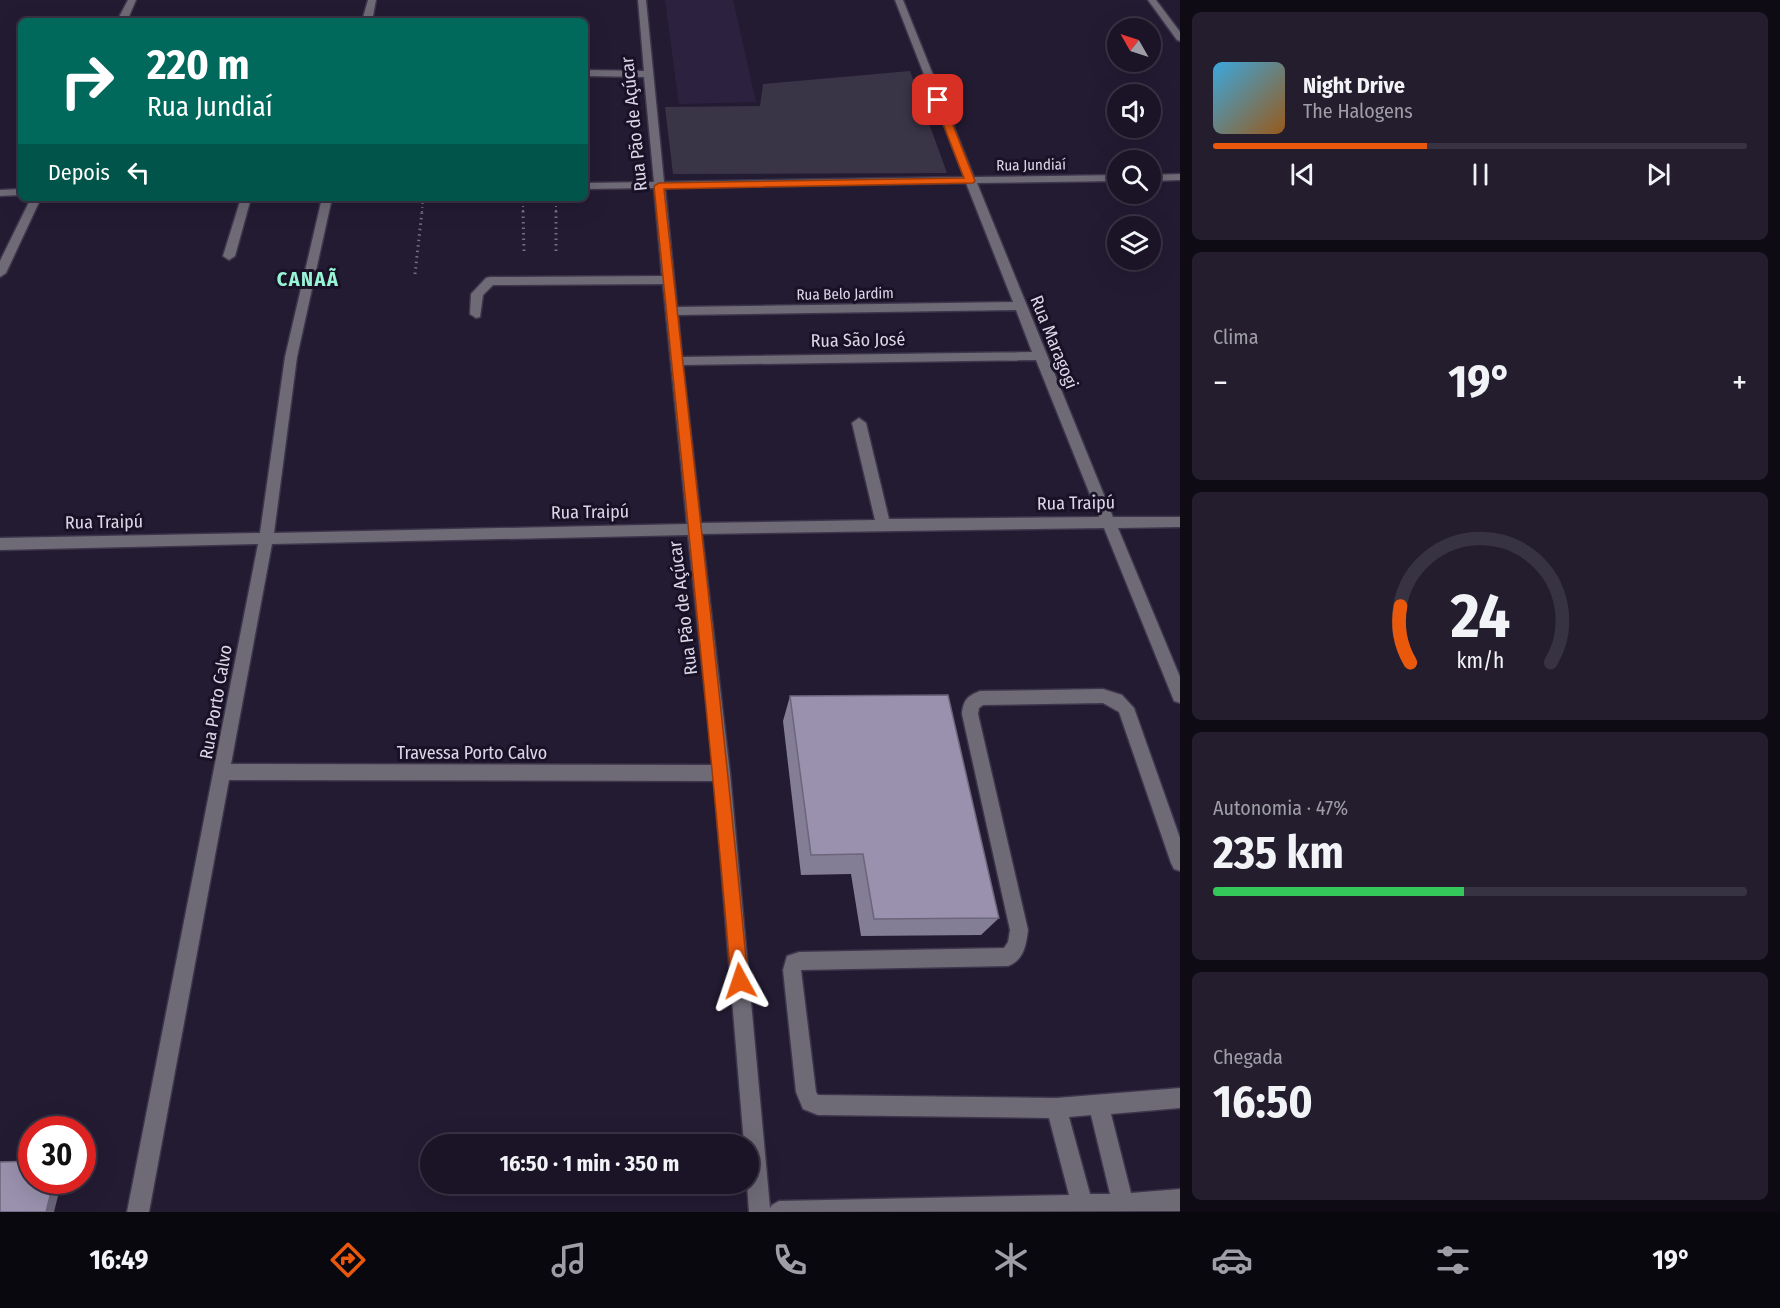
<!DOCTYPE html>
<html lang="pt">
<head>
<meta charset="utf-8">
<style>
	:root { --surface:#1a1426; --page:#231d2e; --text:#f1f3f6; --muted:#9f9ea7; --line:#383343; --accent:#ea580c }
	body { margin:0; font-family:"Fira Sans Condensed",sans-serif; background:var(--page); color:var(--text); height:100vh; display:flex; flex-direction:column; font-size:22px; white-space:nowrap }
	* { box-sizing:border-box; margin:0 }
	p { font-size:20px; color:var(--muted) }
	.icon { flex:none; width:33px; height:33px; fill:none; stroke:currentColor; stroke-width:2; stroke-linecap:round; stroke-linejoin:round }
	.map { position:relative; flex:1; overflow:hidden }
	.drawer { display:flex; flex-direction:column; gap:12px; padding:12px; background:#0e0b15; width:600px }
	.drawer>* { flex:none }
	.guide { position:absolute; left:18px; top:18px; width:570px; height:183px; border-radius:9px; box-shadow:0 6px 24px #0002,0 0 0 2px var(--line); background:#00695c; color:#fff; overflow:hidden }
	.needle { width:39px; rotate:309deg }
	.fabs { position:absolute; left:1107px; top:18px; display:grid; gap:12px }
	.fabs a { display:grid; place-items:center; width:54px; height:54px; border-radius:50%; background:var(--surface); box-shadow:0 6px 24px #0002,0 0 0 2px var(--line); font-size:30px }
	.speed { position:absolute; left:18px; top:1116px; display:flex; gap:12px; font-size:30px; font-weight:700; text-align:center }
	.speed>* { display:grid; place-content:center; width:78px; height:78px; border-radius:50%; background:var(--surface); box-shadow:0 6px 24px #0002,0 0 0 2px var(--line); line-height:1 }
	.speed .limit { border:9px solid #d22; background:#fff; color:#111 }
	.pin { position:absolute; display:grid; place-items:center; width:51px; height:51px; color:#fff; margin:-26px; border-radius:12px; box-shadow:0 3px 9px #0006 }
	.me { position:absolute; width:66px; margin:-33px; rotate:355deg; stroke-linejoin:round; filter:drop-shadow(0 0 4px #0008) }
	.turn { display:flex; align-items:center; gap:21px; height:126px; padding:0 30px; font-size:27px }
	.turn .icon { width:78px; height:78px; stroke-width:2.5 }
	.turn b { display:block; font-size:42px; line-height:51px }
	.then { display:flex; align-items:center; height:57px; padding:0 30px; background:#0003; gap:12px; font-size:22px }
	.big { font-size:45px; font-weight:700; line-height:1.1 }
	.drawer .card { flex:1; display:flex; flex-direction:column; justify-content:center; gap:9px; min-width:0; padding:0 21px; border-radius:9px; background:var(--page) }
	.drawer .dial { align-items:center; gap:0 }
	.dial svg { height:156px; overflow:visible; fill:none; stroke:var(--line); stroke-width:7; stroke-linecap:round; text-anchor:middle }
	.dial text { fill:var(--text); stroke:none }
	.song { display:flex; align-items:center; gap:18px }
	.cover { width:72px; height:72px; border-radius:9px; background:linear-gradient(135deg,hsl(200 70% 55%),hsl(30 70% 35%)) }
	.played { height:6px; border-radius:3px; background:linear-gradient(90deg,var(--accent) 40%,var(--line) 40%) }
	.keys { display:flex; justify-content:space-around; direction:ltr }
	.heat { display:flex; justify-content:space-between; align-items:center; font-size:33px; direction:ltr }
	.charge { height:9px; border-radius:4px; background:linear-gradient(90deg,#34c759 47%,var(--line) 0) }
	.trip { position:absolute; left:420px; top:1134px; width:339px; height:60px; border-radius:30px; background:var(--surface); box-shadow:0 6px 24px #0002,0 0 0 2px var(--line); font-weight:700; line-height:60px; text-align:center }
	.tab-bar { display:flex; height:96px; justify-content:space-around; align-items:center; background:#0a080f; color:var(--muted) }
	.tab-bar .icon { width:42px; height:42px }
	.tab-bar .current { color:var(--accent) }
	.tab-bar b { font-size:27px; color:var(--text) }
	main { display:flex; flex:1; min-height:0 }
	.map>svg:first-child { display:block }
	.built { fill:#2c223f }
	.green { fill:#3a3447 }
	.lines { fill:none; stroke-linecap:round; stroke-linejoin:round }
	.minor-casing { stroke:#3d354b; stroke-width:3 }
	.path-far1 { stroke:#756f82; stroke-width:2; stroke-dasharray:1 3; stroke-linecap:butt }
	.path { stroke:#756f82; stroke-width:3; stroke-dasharray:1.5 4; stroke-linecap:butt }
	.minor { fill:#6e6a76; fill-rule:evenodd }
	.wall { fill:#847d96 }
	.shaded-wall { fill:#6b667a }
	.building { fill:#9991ae; stroke:#6b667a; stroke-width:1.5 }
	.route { fill:#ea580c; stroke:#983908; stroke-width:1.5 }
	.labels { text-anchor:middle; dominant-baseline:central; stroke-width:6; stroke-linejoin:round; paint-order:stroke }
	.far-street-label { font-size:15px; fill:#dbd7e6; stroke:#191227 }
	.street-label { font-size:18px; fill:#dbd7e6; stroke:#191227 }
	.far-district-label { font-size:20px; font-weight:bold; letter-spacing:1.5px; fill:#97f4d5; stroke:#191227 }
</style>
</head>
<body>
<main>
<div class="map">
<svg width="1180" height="1212" viewBox="0 0 1180 1212">
	<rect width="100%" height="100%" fill="#231b32"/>
	<path class="built" d="M665,0H733L756,102L679,104Z"/>
	<path class="green" d="M910,71L947,173L673,174L665,107L760,106L763,84Z"/>
	<g class="lines">
		<g class="minor-casing">
			<path id="minor" d="M128,0H136L127,21H117Z
				M368,0H376L372,21H362Z
				M638,0H646L664,182L964,177L895,0H903L974,177L1118,175V181L977,183L1113,517H1180V527L1118,528L1180,677V703L1174,701L1172,696L1104,528L702,534L730,773L770,1208L772,1205L779,1201L1069,1195L1049,1118L818,1115L803,1109L796,1092L783,970L787,956L799,952L1004,948L1008,942L1010,930L962,714C963,701 967,696 980,691L1103,689L1122,695L1134,708L1180,838V871L1174,869L1171,863L1119,712L1103,703L983,705L979,708L978,714L1028,930C1026,945 1024,960 1008,966L801,970L816,1092L818,1095L1056,1098L1180,1088V1108L1111,1114L1131,1193L1180,1189V1211L749,1212L747,1184L748,1144H744L714,781L229,780L149,1212H127L258,544L0,550V538L260,533L285,357L322,198H332L297,357L274,533L687,524L663,284L493,285L483,295L480,317L476,318L470,314L471,294L486,278L490,277L662,276L654,188L585,189V183L654,182L644,77L585,76V70L644,71ZM966,183L1013,302L677,307L665,188ZM1016,310L1032,352L682,357L678,315ZM1036,360L1099,517L889,519L866,423L859,418L852,423L875,520L701,523L683,365ZM688,535L713,765L231,764L272,544ZM1091,1115L1110,1194H1090L1069,1117Z
				M1148,0H1156L1180,32V41L1177,40Z
				M1180,174V180L1150,181V175Z
				M21,189V195L0,196V190Z
				M31,198H41L6,273L0,277V261Z
				M241,198H251L235,256L229,260L223,256Z"/>
		</g>
		<path class="path-far1" d="M523,198V212
			M556,198V212
			M422,212L423,198"/>
		<path class="path" d="M523,211L524,252
			M556,211V255
			M415,274L422,211"/>
		<use href="#minor" class="minor"/>
	</g>
	<path class="wall" d="M790,696L999,918L981,935L861,936L851,874L801,875L783,721Z"/>
	<path class="shaded-wall" d="M54,1180H62L54,1212H46Z"/>
	<path class="building" d="M948,695L999,918L874,919L863,854L811,855L790,696Z
		M32,1161V1180H54L46,1212H0V1162Z"/>
	<path class="route" d="M938,98L943,100L975,181L973,183L664,189C692,453 724,716 748,981L746,987L740,990L734,987L731,981C709,716 680,451 654,186L659,183L964,178L934,100Z"/>
	<g class="labels">
		<g class="far-street-label">
			<text transform="translate(1031 165) rotate(-1)">Rua Jundiaí</text>
			<text transform="translate(845 294) rotate(-1)">Rua Belo Jardim</text>
		</g>
		<g class="street-label">
			<text transform="translate(634 124) rotate(-96)">Rua Pão de Açúcar</text>
			<text transform="translate(858 340) rotate(-1)">Rua São José</text>
			<text transform="translate(1054 342) rotate(68)">Rua Maragogi</text>
			<text transform="translate(1076 503) rotate(-1)">Rua Traipú</text>
			<text transform="translate(590 512) rotate(-1)">Rua Traipú</text>
			<text transform="translate(104 522) rotate(-1)">Rua Traipú</text>
			<text transform="translate(683 608) rotate(-97)">Rua Pão de Açúcar</text>
			<text transform="translate(216 702) rotate(-80)">Rua Porto Calvo</text>
			<text x="472" y="753">Travessa Porto Calvo</text>
		</g>
		<g class="far-district-label">
			<text x="308" y="279">CANAÃ</text>
		</g>
	</g>
</svg>
<div class="fabs">
<a><svg class="needle" viewBox="-14 -14 28 28"><path d="M0-13l5 13h-10z" fill="#e53935"/><path d="M0 13l5-13h-10z" fill="#9f9ea7"/></svg></a>
<a><svg class="icon" aria-label="sound" viewBox="0 0 24 24"><path d="M4 9h4l5-4v14l-5-4H4zM17 9q2 3 0 6"/></svg></a>
<a><svg class="icon" aria-label="search" viewBox="0 0 24 24"><circle cx="10" cy="10" r="6"/><path d="M15 15l6 6"/></svg></a>
<a><svg class="icon" aria-label="layers" viewBox="0 0 24 24"><path d="M12 4l9 5-9 5-9-5zM3 14l9 5 9-5"/></svg></a>
</div>
<div class="speed"><div class="limit">30</div></div>
<div class="pin" style="left:938px;top:100px;background:#d93025"><svg class="icon" aria-label="arrive" viewBox="0 0 24 24"><path d="M6 21V4h12l-3 4 3 4H6"/></svg></div>
<svg class="me" style="left:740px;top:981px" viewBox="-20 -20 40 40"><path d="M0-17L14 15 0 8-14 15z" fill="#ea580c" stroke="#fff" stroke-width="4"/></svg>
<div class="trip">16:50 · 1 min · 350 m</div>
<div class="guide">
<div class="turn"><svg class="icon" aria-label="right" viewBox="0 0 24 24"><path d="M7 20v-9h11M14 6l5 5-5 5"/></svg><div><b>220 m</b>Rua Jundiaí</div></div>
<div class="then">Depois<svg class="icon" aria-label="left" viewBox="0 0 24 24"><path d="M17 20v-9H6M10 6l-5 5 5 5"/></svg></div>
</div>
</div>
<section class="drawer">
<div class="card">
<div class="song"><i class="cover"></i><div><b>Night Drive</b><p>The Halogens</p></div></div>
<div class="played"></div>
<div class="keys"><svg class="icon" aria-label="previous" viewBox="0 0 24 24"><path d="M18 5L8 12l10 7zM5 5v14"/></svg><svg class="icon" aria-label="pause" viewBox="0 0 24 24"><path d="M8 5v14M16 5v14"/></svg><svg class="icon" aria-label="next" viewBox="0 0 24 24"><path d="M6 5l10 7-10 7zM19 5v14"/></svg></div>
</div>
<div class="card"><p>Clima</p>
<div class="heat"><a>−</a><b class="big">19°</b><a>+</a></div>
</div>
<div class="card dial"><svg viewBox="0 0 100 80">
<path d="M14 69A42 42 0 1 1 86 69"/>
<path d="M14 69A42 42 0 0 1 9 40" stroke="#ea580c"/>
<text x="50" y="56" font-size="32" font-weight="700">24</text>
<text x="50" y="72" font-size="11">km/h</text>
</svg></div>
<div class="card"><p>Autonomia · 47%</p><b class="big">235 km</b><div class="charge"></div></div>
<div class="card"><p>Chegada</p><b class="big">16:50</b></div>
</section>
</main>
<nav class="tab-bar">
<b>16:49</b>
<svg class="icon current" aria-label="directions" viewBox="0 0 24 24"><path d="M12 3l9 9-9 9-9-9zM9 14v-3h6M13 9l2 2-2 2"/></svg>
<svg class="icon" aria-label="music" viewBox="0 0 24 24"><path d="M9 18V5l10-2v13"/><circle cx="6" cy="18" r="3"/><circle cx="16" cy="16" r="3"/></svg>
<svg class="icon" aria-label="phone" viewBox="0 0 24 24"><path d="M5 4h4l2 5-3 2q2 4 5 5l2-3 5 2v4C11 20 4 13 5 4z"/></svg>
<svg class="icon" aria-label="climate" viewBox="0 0 24 24"><path d="M12 3v18M4 7l16 10M4 17L20 7"/></svg>
<svg class="icon" aria-label="car" viewBox="0 0 24 24"><path d="M5 17H2v-5l4-1 3-4h7l3 4 3 1v5h-3M9 17h6M6 11h13"/><circle cx="7" cy="17" r="2"/><circle cx="17" cy="17" r="2"/></svg>
<svg class="icon" aria-label="filters" viewBox="0 0 24 24"><path d="M4 7h16M4 17h16"/><circle cx="9" cy="7" r="2"/><circle cx="15" cy="17" r="2"/></svg>
<b>19°</b>
</nav>
</body>
</html>
